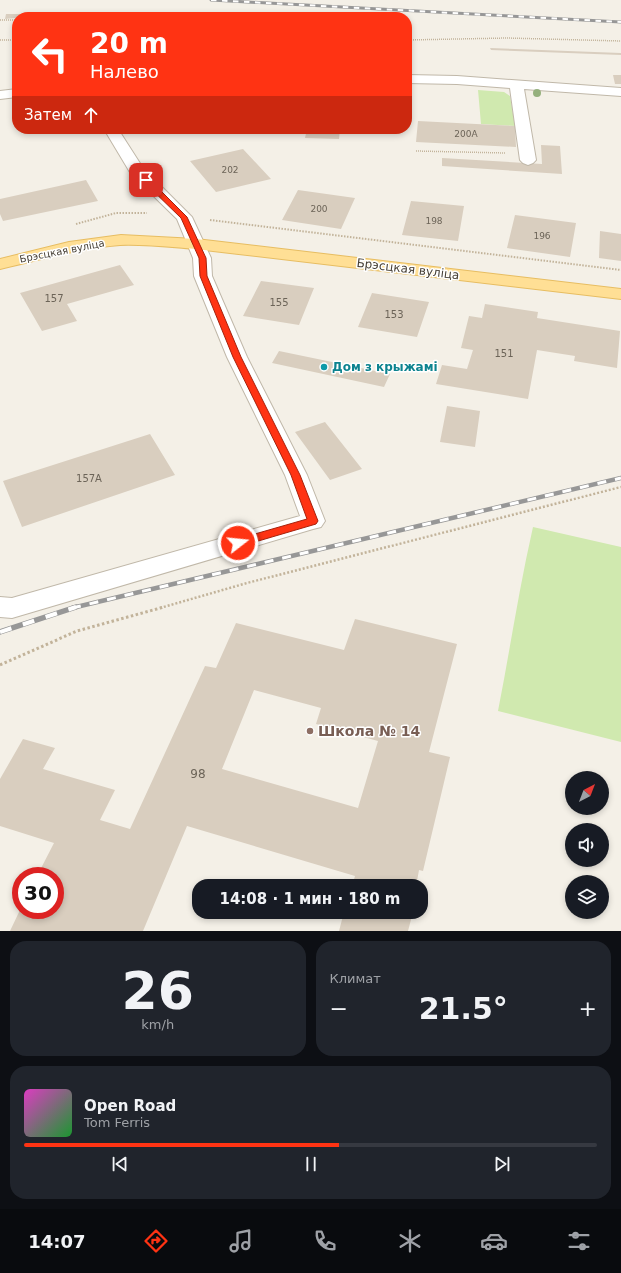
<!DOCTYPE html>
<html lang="ru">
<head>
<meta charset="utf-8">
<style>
	:root { --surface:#171b24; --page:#20242c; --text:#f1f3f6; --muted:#9ea1a6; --line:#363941; --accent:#ff3313 }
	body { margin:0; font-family:"DejaVu Sans",sans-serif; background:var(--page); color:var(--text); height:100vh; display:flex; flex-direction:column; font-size:15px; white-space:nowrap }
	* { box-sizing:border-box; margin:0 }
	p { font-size:13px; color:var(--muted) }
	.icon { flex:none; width:22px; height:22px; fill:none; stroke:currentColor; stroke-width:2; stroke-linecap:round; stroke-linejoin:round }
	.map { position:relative; height:931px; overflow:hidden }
	.sheet { display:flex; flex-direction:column; gap:10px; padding:10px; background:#0d0f14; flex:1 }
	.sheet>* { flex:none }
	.hud { position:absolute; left:12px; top:12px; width:400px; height:122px; border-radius:16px; box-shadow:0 2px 6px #0003; background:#ff3313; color:#fff; overflow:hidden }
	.needle { width:26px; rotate:42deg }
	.tools { position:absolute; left:565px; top:771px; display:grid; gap:8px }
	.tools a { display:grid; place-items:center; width:44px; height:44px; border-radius:50%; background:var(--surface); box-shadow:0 2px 6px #0003; font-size:20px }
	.speed { position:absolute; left:12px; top:867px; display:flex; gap:8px; font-size:20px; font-weight:700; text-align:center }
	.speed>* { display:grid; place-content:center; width:52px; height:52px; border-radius:50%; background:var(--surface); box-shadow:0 2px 6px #0003; line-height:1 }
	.speed .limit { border:6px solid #d22; background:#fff; color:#111 }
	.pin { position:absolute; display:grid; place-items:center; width:34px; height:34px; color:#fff; margin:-17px; border-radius:8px; box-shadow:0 2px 6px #0006 }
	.me { position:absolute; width:44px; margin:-22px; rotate:74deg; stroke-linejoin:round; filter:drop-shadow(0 0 3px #0008) }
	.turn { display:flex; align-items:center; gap:14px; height:84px; padding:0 12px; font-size:18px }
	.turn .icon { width:52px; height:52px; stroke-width:2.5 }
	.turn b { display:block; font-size:28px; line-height:34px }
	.then { display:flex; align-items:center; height:38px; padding:0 12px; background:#0003; gap:8px; font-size:15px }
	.big { font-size:30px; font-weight:700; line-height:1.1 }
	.sheet .widget { flex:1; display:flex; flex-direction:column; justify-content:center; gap:6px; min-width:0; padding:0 14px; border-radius:16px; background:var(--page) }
	.sheet .dial { align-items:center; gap:0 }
	.dial b { font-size:52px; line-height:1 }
	.song { display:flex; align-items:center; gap:12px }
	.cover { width:48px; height:48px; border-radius:6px; background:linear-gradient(135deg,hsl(310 70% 55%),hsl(130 70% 35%)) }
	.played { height:4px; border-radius:2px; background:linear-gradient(90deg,var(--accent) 55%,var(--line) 55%) }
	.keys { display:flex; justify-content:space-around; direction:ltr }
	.heat { display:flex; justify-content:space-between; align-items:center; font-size:22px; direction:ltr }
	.sheet .tiles { flex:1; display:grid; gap:10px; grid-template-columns:1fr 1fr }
	.widget:last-child { grid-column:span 2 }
	.trip { position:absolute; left:192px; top:879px; width:236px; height:40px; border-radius:16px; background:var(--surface); box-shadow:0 2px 6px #0003; font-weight:700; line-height:40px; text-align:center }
	.dock { display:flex; height:64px; justify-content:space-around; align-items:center; background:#090b0e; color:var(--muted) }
	.dock .icon { width:28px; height:28px }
	.dock .current { color:var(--accent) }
	.dock b { font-size:18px; color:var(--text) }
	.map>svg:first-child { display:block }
	.green { fill:#d0e9af }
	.building { fill:#d9cebf; fill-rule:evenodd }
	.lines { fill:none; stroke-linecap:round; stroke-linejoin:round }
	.minor-casing { stroke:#c0b8a9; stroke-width:2 }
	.major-casing { stroke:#e7bd62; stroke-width:2 }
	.path-far3 { stroke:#c2b39a; stroke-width:1.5; stroke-dasharray:1 1; stroke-linecap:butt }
	.path-far2 { stroke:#c2b39a; stroke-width:2; stroke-dasharray:1.5 1.5; stroke-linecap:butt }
	.path-far1 { stroke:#c2b39a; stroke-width:2.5; stroke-dasharray:2 2; stroke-linecap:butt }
	.path { stroke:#c2b39a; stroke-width:3; stroke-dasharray:2.5 2.5; stroke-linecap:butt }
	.minor { fill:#fff; fill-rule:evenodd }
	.major { fill:#ffdf95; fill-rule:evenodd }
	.rail-far2-casing { stroke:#979797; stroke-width:3 }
	.rail-far1-casing { stroke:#979797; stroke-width:4.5 }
	.rail-casing { stroke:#979797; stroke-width:5.5 }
	.rail-far2 { stroke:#fff; stroke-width:2; stroke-dasharray:5.5; stroke-linecap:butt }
	.rail-far1 { stroke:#fff; stroke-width:3; stroke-dasharray:9; stroke-linecap:butt }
	.rail { stroke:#fff; stroke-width:4; stroke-dasharray:12; stroke-linecap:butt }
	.tree { fill:#95b07d }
	.route { fill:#ff3313; stroke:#a6210c }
	.culture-dot { fill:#0f9aa8; stroke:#fff; stroke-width:1.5 }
	.education-dot { fill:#8d6e63; stroke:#fff; stroke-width:1.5 }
	.labels { text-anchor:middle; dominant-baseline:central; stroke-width:3; stroke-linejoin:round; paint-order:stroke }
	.far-number-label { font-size:9px; fill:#6c6458 }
	.far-street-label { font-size:10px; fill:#474036; stroke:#fff }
	.number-label { font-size:10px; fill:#6c6458 }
	.street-label { font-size:12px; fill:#474036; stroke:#fff }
	.culture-label { font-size:12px; font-weight:bold; fill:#0d838f; stroke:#fff; text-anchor:start }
	.near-number-label { font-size:12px; fill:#6c6458 }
	.near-education-label { font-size:14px; font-weight:bold; fill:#785e54; stroke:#fff; text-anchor:start }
</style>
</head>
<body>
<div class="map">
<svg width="621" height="931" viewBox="0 0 621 931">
	<rect width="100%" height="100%" fill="#f4f0e7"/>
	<path class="green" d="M478,90L504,92L510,96L515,126L481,124Z
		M533,527L621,547V742L498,711C510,650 519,588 533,527Z"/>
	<path class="building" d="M6,14H25L24,17L5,19Z
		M490,48L621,53V55L491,50Z
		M613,75H621V84H615Z
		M418,121L515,126L516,147L416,142Z
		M307,129H340L339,139L305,138Z
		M541,145L560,146L562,174L442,166V158L542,164Z
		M243,149L271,179L216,192L190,161Z
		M86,180L98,201L3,221L0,214V199Z
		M298,190L355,198L341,229L282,220Z
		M411,201L464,206L458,241L402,235Z
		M515,215L576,223L570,257L507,248Z
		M600,231L621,234V261L599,258Z
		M120,265L134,285L67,304L77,321L42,331L20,293Z
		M261,281L314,288L299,325L243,316Z
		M372,293L429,302L417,337L358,327Z
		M485,304L538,312L537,318L620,331L617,368L574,361L575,356L537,350L528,399L436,384L442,365L467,369L473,350L461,348L469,316L482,318Z
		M279,351L390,374L384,387L272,363Z
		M447,406L480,411L475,447L440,442Z
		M325,422L362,469L330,480L295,432Z
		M150,434L175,475L22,527L3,481Z
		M355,619L457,644L429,752L450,757L423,871L419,870L417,881L420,882L419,886H352L355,876L187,826L143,931H10L20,910H55V876H37L54,843L0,826V779L23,739L55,748L43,769L115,790L100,820L130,829L205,666L216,668L236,623L344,650ZM254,690L321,708L316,724L378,741L358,808L222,769Z
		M344,912H413L408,931H339Z"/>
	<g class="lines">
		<g class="minor-casing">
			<path id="minor" d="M407,75L457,76L621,88V96L524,89L536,160L533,163L528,165L523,163L520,160L510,88L457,84L407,83Z
				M17,89V97L0,99V91Z
				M104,129H118L143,168L192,217L211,258L212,276L247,357L307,475L325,521L321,527L313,529L12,618L0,617V597L12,598L300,516L285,475L227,357L194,276L193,258L177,219L131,174Z"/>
		</g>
		<g class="major-casing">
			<path id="major" d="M121,235L196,239L621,289V299L196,249C171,247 145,244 120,245C79,248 39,260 0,269V259L69,242Z"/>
		</g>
		<path class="path-far3" d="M0,20H17
			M0,40H17
			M407,40L507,38L621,41
			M416,151L505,153"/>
		<path class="path-far2" d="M210,220L621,270
			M76,224L116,213H147"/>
		<path class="path-far1" d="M160,608L247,583L621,487"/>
		<path class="path" d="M0,665L77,631L164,607"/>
		<use href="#minor" class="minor"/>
		<use href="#major" class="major"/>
		<g class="rail-far2-casing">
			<path id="rail-far2" d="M211,0L621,22"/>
		</g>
		<g class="rail-far1-casing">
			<path id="rail-far1" d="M72,608L621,478"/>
		</g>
		<g class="rail-casing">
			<path id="rail" d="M0,632L76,607"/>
		</g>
		<use href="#rail-far2" class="rail-far2"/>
		<use href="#rail-far1" class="rail-far1"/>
		<use href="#rail" class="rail"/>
	</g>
	<circle class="tree" cx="537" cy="93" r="4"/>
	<path class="route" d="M144,179H149L187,217L206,258L207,276L241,357L300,475L318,521L316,524L238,547L234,546L233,543L234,540L307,519L291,475L233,357L200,276L199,258L181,218L144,182Z"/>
	<circle class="culture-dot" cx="324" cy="367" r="4"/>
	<circle class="education-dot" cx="310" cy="731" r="4"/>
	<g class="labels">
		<g class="far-number-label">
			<text x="466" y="134">200А</text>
			<text x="230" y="170">202</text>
			<text x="319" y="209">200</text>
			<text x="434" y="221">198</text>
			<text x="542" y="236">196</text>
		</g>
		<g class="far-street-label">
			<text transform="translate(62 251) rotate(-11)">Брэсцкая вуліца</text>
		</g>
		<g class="number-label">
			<text x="54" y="298">157</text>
			<text x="279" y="302">155</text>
			<text x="394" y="314">153</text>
			<text x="504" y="353">151</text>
			<text x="89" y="478">157А</text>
		</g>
		<g class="street-label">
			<text transform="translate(408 269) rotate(7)">Брэсцкая вуліца</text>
		</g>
		<g class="culture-label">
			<text x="332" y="367">Дом з крыжамі</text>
		</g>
		<g class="near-number-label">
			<text x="198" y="774">98</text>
		</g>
		<g class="near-education-label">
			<text x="318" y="731">Школа № 14</text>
		</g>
	</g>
</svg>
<div class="tools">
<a><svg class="needle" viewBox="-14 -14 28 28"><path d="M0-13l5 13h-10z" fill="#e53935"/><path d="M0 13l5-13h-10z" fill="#9ea1a6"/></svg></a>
<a><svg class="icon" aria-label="sound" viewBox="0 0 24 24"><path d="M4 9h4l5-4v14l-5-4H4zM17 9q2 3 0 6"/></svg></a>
<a><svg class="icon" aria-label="layers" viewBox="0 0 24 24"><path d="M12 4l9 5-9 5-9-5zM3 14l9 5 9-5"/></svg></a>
</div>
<div class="speed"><div class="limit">30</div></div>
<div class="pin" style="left:146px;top:180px;background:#d93025"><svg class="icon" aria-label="arrive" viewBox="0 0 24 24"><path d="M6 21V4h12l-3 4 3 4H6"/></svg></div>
<svg class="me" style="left:238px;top:543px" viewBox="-20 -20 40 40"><circle r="17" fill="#ff3313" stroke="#fff" stroke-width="3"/><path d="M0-11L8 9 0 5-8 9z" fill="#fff"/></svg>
<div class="trip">14:08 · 1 мин · 180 m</div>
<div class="hud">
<div class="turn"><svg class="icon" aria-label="left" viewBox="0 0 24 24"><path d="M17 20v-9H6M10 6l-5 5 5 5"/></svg><div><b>20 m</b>Налево</div></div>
<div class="then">Затем<svg class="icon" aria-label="ahead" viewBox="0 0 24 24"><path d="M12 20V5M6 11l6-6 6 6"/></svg></div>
</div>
</div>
<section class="sheet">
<div class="tiles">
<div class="widget dial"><b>26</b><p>km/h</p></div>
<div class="widget"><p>Климат</p>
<div class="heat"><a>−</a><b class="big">21.5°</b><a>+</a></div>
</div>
<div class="widget">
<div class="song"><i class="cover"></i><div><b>Open Road</b><p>Tom Ferris</p></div></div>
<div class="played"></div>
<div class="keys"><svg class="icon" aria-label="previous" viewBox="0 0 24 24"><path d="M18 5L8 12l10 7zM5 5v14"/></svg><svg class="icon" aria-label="pause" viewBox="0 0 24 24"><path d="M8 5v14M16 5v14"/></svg><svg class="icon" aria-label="next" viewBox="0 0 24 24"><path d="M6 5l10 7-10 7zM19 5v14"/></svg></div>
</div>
</div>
</section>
<nav class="dock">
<b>14:07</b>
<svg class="icon current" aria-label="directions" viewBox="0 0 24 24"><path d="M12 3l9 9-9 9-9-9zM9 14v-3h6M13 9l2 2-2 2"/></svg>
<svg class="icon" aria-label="music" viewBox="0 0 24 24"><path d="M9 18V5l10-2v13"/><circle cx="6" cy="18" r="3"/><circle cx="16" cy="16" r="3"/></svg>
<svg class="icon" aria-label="phone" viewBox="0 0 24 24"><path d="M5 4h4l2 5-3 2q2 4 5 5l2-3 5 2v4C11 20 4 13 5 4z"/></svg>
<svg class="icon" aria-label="climate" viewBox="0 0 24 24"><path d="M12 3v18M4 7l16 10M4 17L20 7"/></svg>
<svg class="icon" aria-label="car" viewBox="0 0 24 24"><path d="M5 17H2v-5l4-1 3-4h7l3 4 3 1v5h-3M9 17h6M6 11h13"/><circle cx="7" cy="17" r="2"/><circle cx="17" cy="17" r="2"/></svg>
<svg class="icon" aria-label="filters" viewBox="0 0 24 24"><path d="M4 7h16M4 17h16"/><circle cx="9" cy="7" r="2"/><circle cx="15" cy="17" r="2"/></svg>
</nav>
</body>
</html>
